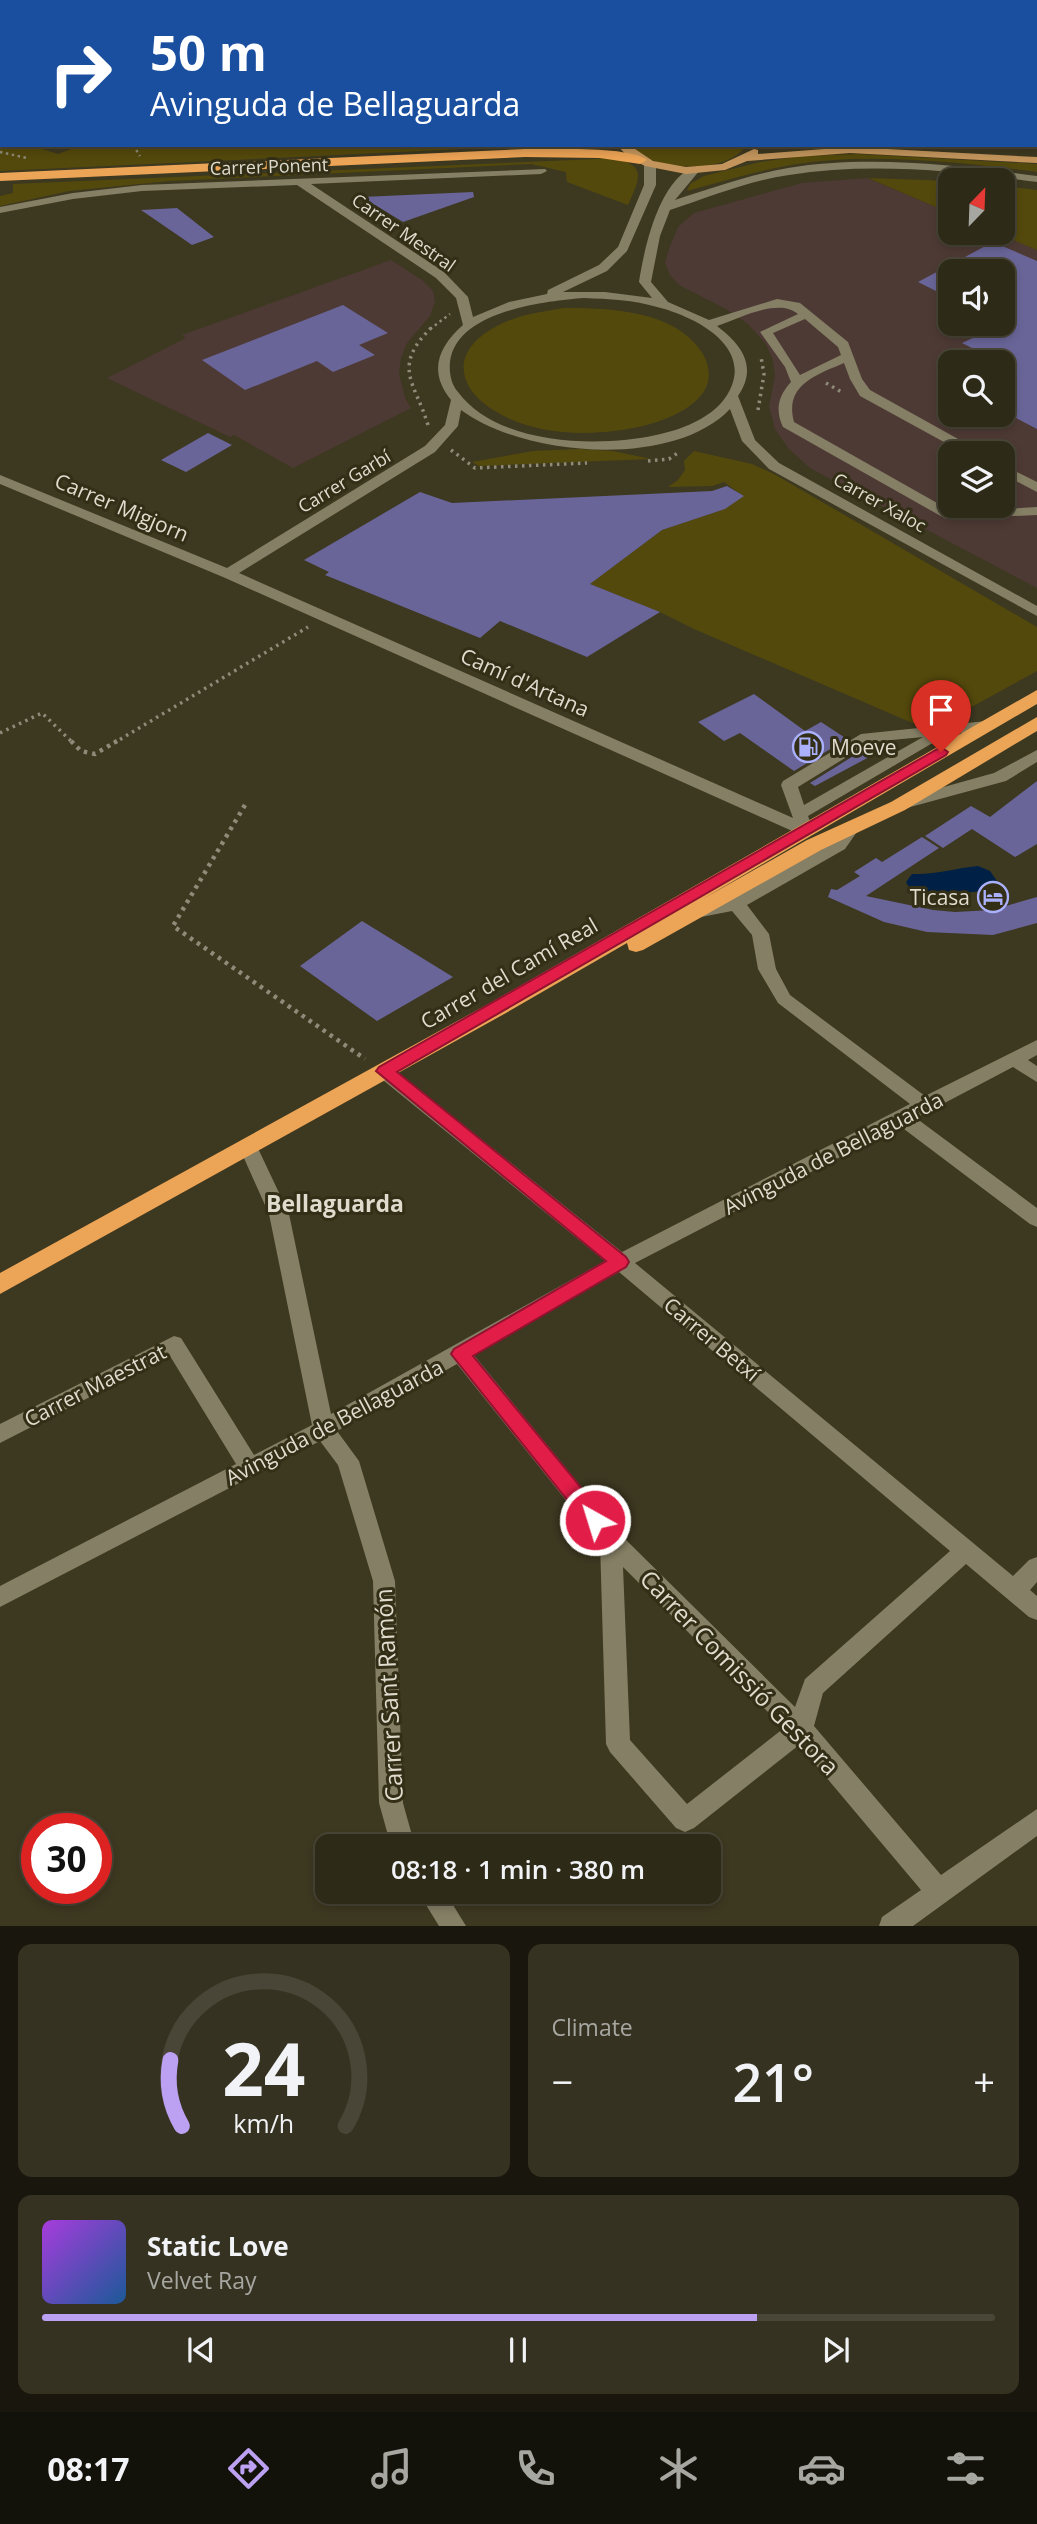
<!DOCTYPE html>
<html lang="en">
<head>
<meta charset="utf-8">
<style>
	:root { --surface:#2e2a18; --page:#363221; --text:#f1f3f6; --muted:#a7a7a2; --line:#494637; --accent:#bca0f2 }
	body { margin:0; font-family:"Open Sans",sans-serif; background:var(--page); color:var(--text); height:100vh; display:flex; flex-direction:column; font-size:26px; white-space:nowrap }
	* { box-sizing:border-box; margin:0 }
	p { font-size:23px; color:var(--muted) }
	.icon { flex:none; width:38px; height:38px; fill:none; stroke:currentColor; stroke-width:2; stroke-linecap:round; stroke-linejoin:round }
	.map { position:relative; height:1926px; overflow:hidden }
	.details { display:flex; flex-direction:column; gap:18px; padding:18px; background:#19170d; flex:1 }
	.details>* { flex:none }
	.hud { position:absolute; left:0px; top:0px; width:1038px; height:147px; box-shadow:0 4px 10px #0003,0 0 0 2px var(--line); background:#1a4fa0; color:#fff; overflow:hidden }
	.needle { width:46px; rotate:23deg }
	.tools { position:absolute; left:938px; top:168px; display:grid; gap:14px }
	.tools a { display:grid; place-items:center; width:77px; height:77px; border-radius:14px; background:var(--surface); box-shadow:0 4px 10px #0003,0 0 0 2px var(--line); font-size:35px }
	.speed { position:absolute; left:21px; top:1813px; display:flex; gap:14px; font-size:35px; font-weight:700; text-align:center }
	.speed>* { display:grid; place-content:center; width:91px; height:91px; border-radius:50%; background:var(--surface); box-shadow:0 4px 10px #0003,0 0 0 2px var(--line); line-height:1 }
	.speed .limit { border:10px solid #d22; background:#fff; color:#111 }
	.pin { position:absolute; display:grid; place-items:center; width:60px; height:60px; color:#fff; margin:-72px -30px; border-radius:50% 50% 50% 0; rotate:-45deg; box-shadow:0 0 7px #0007 }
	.pin .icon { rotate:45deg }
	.me { position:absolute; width:77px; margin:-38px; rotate:321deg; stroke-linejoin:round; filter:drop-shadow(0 0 5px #0008) }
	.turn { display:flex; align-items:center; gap:24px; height:147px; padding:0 35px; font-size:32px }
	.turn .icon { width:91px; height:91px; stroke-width:2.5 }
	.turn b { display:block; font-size:49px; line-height:60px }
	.big { font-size:52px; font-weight:600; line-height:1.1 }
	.details .widget { flex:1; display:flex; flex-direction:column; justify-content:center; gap:10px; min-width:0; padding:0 24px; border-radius:14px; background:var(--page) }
	.details .dial { align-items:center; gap:0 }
	.dial svg { height:182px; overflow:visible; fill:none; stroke:var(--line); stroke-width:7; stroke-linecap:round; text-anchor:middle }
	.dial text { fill:var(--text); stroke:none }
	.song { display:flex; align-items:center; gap:21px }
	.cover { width:84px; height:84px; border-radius:10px; background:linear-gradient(135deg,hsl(280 70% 55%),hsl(210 70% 35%)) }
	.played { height:7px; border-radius:4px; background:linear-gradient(90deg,var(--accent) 75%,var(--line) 75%) }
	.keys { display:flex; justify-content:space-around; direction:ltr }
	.heat { display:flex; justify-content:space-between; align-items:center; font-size:38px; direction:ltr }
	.details .tiles { flex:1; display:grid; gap:18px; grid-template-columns:1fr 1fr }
	.widget:last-child { grid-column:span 2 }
	.trip { position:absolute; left:315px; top:1834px; width:406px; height:70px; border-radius:14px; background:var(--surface); box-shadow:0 4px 10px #0003,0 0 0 2px var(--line); font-weight:600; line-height:70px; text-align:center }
	.tab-bar { display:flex; height:112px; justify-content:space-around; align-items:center; background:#12110a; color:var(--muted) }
	.tab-bar .icon { width:49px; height:49px }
	.tab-bar .active { color:var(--accent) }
	.tab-bar b { font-size:32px; color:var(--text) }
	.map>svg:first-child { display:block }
	.commercial { fill:#4e3a35; fill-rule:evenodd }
	.green { fill:#54490c }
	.water { fill:#002145 }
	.building { fill:#696598 }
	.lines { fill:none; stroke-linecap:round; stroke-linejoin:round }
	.path-far2 { stroke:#8f8b79; stroke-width:2.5; stroke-dasharray:2.5 3.5; stroke-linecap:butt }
	.path-far1 { stroke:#8f8b79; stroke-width:3.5; stroke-dasharray:2.5 4.5; stroke-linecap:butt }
	.path { stroke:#8f8b79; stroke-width:4.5; stroke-dasharray:3.5 5; stroke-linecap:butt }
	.minor { fill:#857f65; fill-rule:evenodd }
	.major { fill:#c3955c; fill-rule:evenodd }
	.highway { fill:#eca456; fill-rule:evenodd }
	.route { fill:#e11d48; stroke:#92132f; stroke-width:2 }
	.labels { text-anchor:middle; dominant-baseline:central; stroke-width:6; stroke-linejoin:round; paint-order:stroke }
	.far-street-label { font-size:18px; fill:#dfdcce; stroke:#332e16 }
	.street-label { font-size:21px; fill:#dfdcce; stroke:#332e16 }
	.poi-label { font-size:21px; fill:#dfdcce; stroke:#332e16; text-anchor:start }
	.neighbourhood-label { font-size:23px; font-weight:bold; fill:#dfdcce; stroke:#332e16 }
	.near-street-label { font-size:24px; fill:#dfdcce; stroke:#332e16 }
</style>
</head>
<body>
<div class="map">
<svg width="1037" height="1926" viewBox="0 0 1037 1926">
	<rect width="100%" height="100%" fill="#3d3820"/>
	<path class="commercial" d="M867,178L950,213V233H997L1037,250V588L810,468L788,448L775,429L769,406L775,376L773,360L766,344L748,324L726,309L679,285L670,275L665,263L669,249L678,227L694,213L802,183ZM950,271H1003V324H950ZM950,362H1003V415H950ZM950,453H1003V506H950Z
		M391,260L422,280L433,291L435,302L430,316L407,343L401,358L399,374L405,398L411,408L293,468L234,435L230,437L107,378L186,338L182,335Z"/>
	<path class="green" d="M0,136L2,145H30L58,154L82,145H549L0,171Z
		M630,145H746C730,175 648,172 630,145Z
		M859,154L1037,164V172C960,162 868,152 791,165C756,171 721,182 687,191L690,184L704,176L760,162L802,156Z
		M606,157C645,164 643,172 628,205L567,182L566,172L531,164L169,181L69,191L0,206V196L13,193V184L597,159Z
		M868,178L950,181V213Z
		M1003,186L1037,190V250L996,233H1003Z
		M563,308C610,308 676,310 703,354C708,363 711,374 707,385C699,407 668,419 647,425C602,436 544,438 502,415C457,392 447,352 497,326C517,315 541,312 563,308Z
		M578,449L613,451L651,459L479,466L472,462L533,451Z
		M694,451L752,464L774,474L1037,627V671L966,710L917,725L694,629L660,612L590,584L662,530L725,509L743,496L724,482L712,486L668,487L678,480L685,470L684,461Z"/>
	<path class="water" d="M978,866L990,871L997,881L989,890L949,895L910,889L906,882L912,874C936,875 955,868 978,866Z"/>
	<path class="building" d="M473,192L474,197L403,222L362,197Z
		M177,208L214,237L192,245L141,210Z
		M993,242L1037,261V429L1003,411V362H949L974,349L962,343L1003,324V271H950V298L918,282Z
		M343,305L388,333L359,345L375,355L333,372L317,361L245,390L202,360Z
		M208,433L232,445L186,472L161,460Z
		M727,486L744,496L725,509L662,530L590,584L660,612L587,657L500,621L480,638L325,575L329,572L304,560L420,492L452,503L712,491Z
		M754,694L805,731L821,722L847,739L794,771L740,733L724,741L698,722Z
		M863,750L871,756L815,786L810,783Z
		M1037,781V844L1015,857L972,829L943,848L925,836L971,806L990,817Z
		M922,837L939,848L866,896L933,910L955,912L992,910L1037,897V923L993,935L927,932L884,922L828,897L831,889L837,890L860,876L854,872L876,858L882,862Z
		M362,921L453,977L377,1021L300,966Z"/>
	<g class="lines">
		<path class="path-far2" d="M133,145L140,156
			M0,152L27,158
			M430,329L450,314"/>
		<path class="path-far1" d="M826,383L843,393
			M758,410L764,374L761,357
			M428,425C415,382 391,367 432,327
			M451,450L475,468L587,463
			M648,461L669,459L679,452
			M0,733L42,713L73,743
			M114,743L308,627"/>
		<path class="path" d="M71,741L81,751L95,754L117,741
			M245,805L173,926L365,1059"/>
		<path class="minor" d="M707,0H721L722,2H708Z
			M758,0H771L757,2Z
			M852,0H867L868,2H853Z
			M1037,53V61H1036V53Z
			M650,161L656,164V185L627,251L607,271L563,292H605L652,298L639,282C644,249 659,180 694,167L700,170L675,200C712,188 749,175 788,168C869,155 956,165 1037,176V182C956,171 871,162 789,175C748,181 710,197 670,210L660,236L651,282L668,302L709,320L777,299L800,303L848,342L862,379L870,390L978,450L980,453H964L860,396L850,379L844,363C816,375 784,385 794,422L953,512L1037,507V515L946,519L783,427C775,410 778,396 791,382L785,367L760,332L798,314C778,297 739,319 717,326C742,345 758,367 738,396L755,440L779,463L1037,606V616L769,469L742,441L730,409C673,469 524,457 461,410L458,426L435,452L239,573L793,818L781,785L783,781L861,734L986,721L994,726L986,731L948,734L808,816L813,830L811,834H799L223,577L0,484V475L227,568L425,446L445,425L451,400C428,372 438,347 463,325L456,298L436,278L297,185L142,191L73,199L0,213V207L73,193L142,185L545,169L547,171L541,174L311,184L444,272L468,297L473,317L509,302L547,294L548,290L599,265L618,247L644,185V164ZM584,298C609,299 634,300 657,307C690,315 748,342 732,385C721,415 685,429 656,435C598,448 497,445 458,392C451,384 449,373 450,362C456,311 545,301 584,298ZM805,319L838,347L841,355L800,375L773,333ZM923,737L804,805L798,787L871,742Z
			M1003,465L1037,482V492L1003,474Z
			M1037,750V762L1006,781L903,809L895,804L897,800L994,773Z
			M853,821L861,826L845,849L747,905L769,934L776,969L790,995L925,1096L1037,1040V1055L1028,1060L1037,1066V1082L1013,1067L916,1118L1037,1208V1227L1030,1224L900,1126L635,1263L1013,1576L1029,1560L1037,1557V1582L1030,1590L1037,1596V1620L1029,1617L966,1564L823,1693L814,1726L941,1875L1037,1809V1836L913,1926H879L882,1917L921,1890L799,1745L694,1828L685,1832L676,1828L610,1752L606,1744L600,1543L457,1364L337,1431L359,1461L395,1581L403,1803L415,1846H391L379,1803L373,1581L338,1465L320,1441L0,1607V1586L236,1464L170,1356L0,1443V1424L174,1336L181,1338L254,1455L312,1425L269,1214L239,1147L241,1142H255L289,1214L331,1414L605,1261L378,1076L375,1071L378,1066H390L622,1252L910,1104L778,1003L758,969L752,935L732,911L696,918L687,912L690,908L731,899L833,841L847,822ZM619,1272L950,1551L805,1679L795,1707L619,1533L473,1354ZM623,1567L784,1728L687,1804L630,1740Z
			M418,1892H445L466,1926H439Z"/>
		<path class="major" d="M423,0H437L438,2H424Z
			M617,145H629L653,161L686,167L722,164L754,149L758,150V154L850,147L1037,157V163L850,153L747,161L725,170L686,174L645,166L629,158Z"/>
		<path class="highway" d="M525,149C550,149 630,146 647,160L640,164L600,158L525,157L0,181V173Z
			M1037,690V704L701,900L807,840L891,802L1037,717V731L905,810L821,850L643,950L636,952L629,950L627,943L506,1013L0,1294V1273L490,1003Z"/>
	</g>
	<path class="route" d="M941,747L948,752L946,755L397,1072L626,1257L629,1262L626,1267L473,1356L602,1513L605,1520L602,1526L595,1528L588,1526L451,1354L454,1349L606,1261L376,1071L379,1067Z"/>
	<defs>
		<g id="fuel-ring" transform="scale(1.575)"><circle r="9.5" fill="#332e16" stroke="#aab0fb" stroke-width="1.5"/><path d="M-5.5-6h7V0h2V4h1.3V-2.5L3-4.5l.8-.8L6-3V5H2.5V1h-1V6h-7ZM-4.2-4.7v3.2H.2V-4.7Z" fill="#aab0fb"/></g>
		<g id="hotel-ring" transform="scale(1.575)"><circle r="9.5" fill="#332e16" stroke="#aab0fb" stroke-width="1.5"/><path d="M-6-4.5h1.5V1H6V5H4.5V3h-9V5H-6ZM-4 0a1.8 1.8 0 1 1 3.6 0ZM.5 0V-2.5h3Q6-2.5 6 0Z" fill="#aab0fb"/></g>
	</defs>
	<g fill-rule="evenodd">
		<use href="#fuel-ring" x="808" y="747"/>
		<use href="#hotel-ring" x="993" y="897"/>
	</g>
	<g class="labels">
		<g class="far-street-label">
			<text transform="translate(269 166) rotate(-2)">Carrer Ponent</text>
			<text transform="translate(404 232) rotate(35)">Carrer Mestral</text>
			<text transform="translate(344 481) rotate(-31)">Carrer Garbí</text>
			<text transform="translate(880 502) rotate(29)">Carrer Xaloc</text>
		</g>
		<g class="street-label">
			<text transform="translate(122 507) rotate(23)">Carrer Migjorn</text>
			<text transform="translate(525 682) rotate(24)">Camí d'Artana</text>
			<text transform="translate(509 973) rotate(-30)">Carrer del Camí Real</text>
			<text transform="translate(833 1153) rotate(-27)">Avinguda de Bellaguarda</text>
			<text transform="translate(712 1339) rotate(40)">Carrer Betxí</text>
			<text transform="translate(95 1385) rotate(-27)">Carrer Maestrat</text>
			<text transform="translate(334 1422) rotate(-28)">Avinguda de Bellaguarda</text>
		</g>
		<g class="poi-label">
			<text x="831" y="747">Moeve</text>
			<text x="970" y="897" text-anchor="end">Ticasa</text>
		</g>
		<g class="neighbourhood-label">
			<text x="335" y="1203">Bellaguarda</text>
		</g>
		<g class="near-street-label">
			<text transform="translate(740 1672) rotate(46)">Carrer Comissió Gestora</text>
			<text transform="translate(388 1695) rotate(-93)">Carrer Sant Ramón</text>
		</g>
	</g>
</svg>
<div class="tools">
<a><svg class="needle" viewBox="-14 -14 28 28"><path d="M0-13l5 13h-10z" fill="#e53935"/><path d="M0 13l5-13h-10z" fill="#a7a7a2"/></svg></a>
<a><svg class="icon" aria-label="sound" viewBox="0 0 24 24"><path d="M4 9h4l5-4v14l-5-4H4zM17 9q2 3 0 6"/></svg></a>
<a><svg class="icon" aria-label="search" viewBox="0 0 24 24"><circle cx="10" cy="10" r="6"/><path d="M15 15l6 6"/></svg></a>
<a><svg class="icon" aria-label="layers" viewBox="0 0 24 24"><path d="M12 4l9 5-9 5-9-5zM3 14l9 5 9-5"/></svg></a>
</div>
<div class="speed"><div class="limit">30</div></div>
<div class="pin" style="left:941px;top:752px;background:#d93025"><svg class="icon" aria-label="arrive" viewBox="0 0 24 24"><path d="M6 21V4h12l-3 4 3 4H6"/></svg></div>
<svg class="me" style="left:595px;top:1520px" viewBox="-20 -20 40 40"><circle r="17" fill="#e11d48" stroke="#fff" stroke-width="3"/><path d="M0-11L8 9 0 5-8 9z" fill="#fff"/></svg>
<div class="trip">08:18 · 1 min · 380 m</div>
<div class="hud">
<div class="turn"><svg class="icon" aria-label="right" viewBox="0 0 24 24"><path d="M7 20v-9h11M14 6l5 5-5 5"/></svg><div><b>50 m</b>Avinguda de Bellaguarda</div></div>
</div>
</div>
<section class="details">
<div class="tiles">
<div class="widget dial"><svg viewBox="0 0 100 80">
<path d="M14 69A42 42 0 1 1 86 69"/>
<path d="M14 69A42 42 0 0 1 9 40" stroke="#bca0f2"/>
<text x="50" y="56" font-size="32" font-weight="700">24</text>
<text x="50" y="72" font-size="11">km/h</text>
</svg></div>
<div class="widget"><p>Climate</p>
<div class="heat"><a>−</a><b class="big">21°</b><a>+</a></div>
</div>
<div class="widget">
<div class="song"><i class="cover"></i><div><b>Static Love</b><p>Velvet Ray</p></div></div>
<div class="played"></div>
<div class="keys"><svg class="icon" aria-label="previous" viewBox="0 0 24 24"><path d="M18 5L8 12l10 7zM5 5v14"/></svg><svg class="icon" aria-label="pause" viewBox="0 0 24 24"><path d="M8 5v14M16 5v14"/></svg><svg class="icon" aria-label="next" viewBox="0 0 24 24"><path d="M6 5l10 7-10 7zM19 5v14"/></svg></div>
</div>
</div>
</section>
<nav class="tab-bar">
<b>08:17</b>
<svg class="icon active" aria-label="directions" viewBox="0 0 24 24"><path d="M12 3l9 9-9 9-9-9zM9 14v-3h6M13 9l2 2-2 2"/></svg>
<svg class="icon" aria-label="music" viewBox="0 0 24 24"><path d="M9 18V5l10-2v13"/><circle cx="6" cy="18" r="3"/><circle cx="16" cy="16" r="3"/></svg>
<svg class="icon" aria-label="phone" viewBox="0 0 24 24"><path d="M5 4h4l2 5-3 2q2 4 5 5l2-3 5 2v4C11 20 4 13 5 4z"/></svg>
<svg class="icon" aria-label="climate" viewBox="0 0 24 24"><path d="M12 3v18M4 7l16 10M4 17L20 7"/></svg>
<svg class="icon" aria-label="car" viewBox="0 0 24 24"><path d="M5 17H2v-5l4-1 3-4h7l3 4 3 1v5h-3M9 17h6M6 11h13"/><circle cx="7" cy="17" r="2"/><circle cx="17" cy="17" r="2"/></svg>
<svg class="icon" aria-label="filters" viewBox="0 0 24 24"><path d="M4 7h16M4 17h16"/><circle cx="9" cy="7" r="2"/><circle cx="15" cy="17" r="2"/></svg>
</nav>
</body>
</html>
